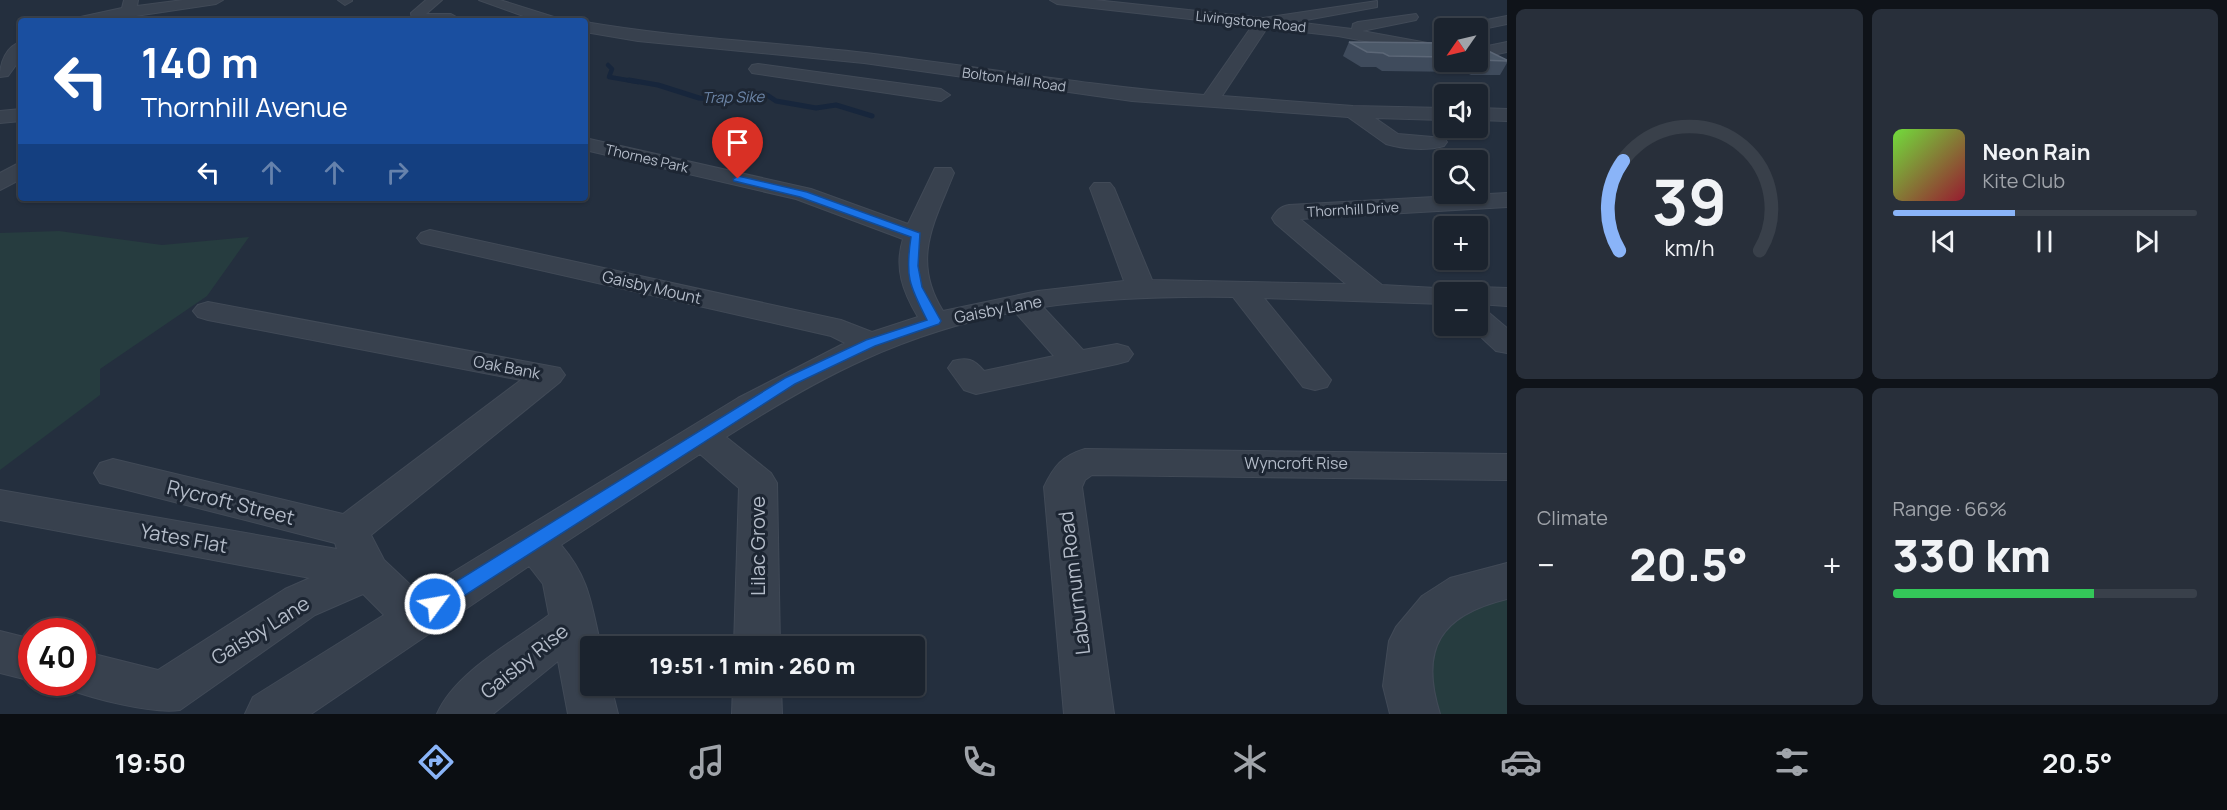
<!DOCTYPE html>
<html lang="en">
<head>
<meta charset="utf-8">
<style>
	:root { --surface:#1b232e; --page:#282f3a; --text:#f1f3f6; --muted:#a0a4aa; --line:#39404a; --accent:#8ab4f8 }
	body { margin:0; font-family:Manrope,sans-serif; background:var(--page); color:var(--text); height:100vh; display:flex; flex-direction:column; font-size:22px; white-space:nowrap }
	* { box-sizing:border-box; margin:0 }
	p { font-size:20px; color:var(--muted) }
	.icon { flex:none; width:33px; height:33px; fill:none; stroke:currentColor; stroke-width:2; stroke-linecap:round; stroke-linejoin:round }
	.map { position:relative; flex:1; overflow:hidden }
	.side { display:flex; flex-direction:column; gap:9px; padding:9px; background:#0f1319; width:720px }
	.side>* { flex:none }
	.hud { position:absolute; left:18px; top:18px; width:570px; height:183px; border-radius:6px; box-shadow:0 2px 4px #0004,0 0 0 2px var(--line); background:#1a4fa0; color:#fff; overflow:hidden }
	.needle { width:39px; rotate:236deg }
	.controls { position:absolute; left:1434px; top:18px; display:grid; gap:12px }
	.controls a { display:grid; place-items:center; width:54px; height:54px; border-radius:6px; background:var(--surface); box-shadow:0 2px 4px #0004,0 0 0 2px var(--line); font-size:30px }
	.speed { position:absolute; left:18px; top:618px; display:flex; gap:12px; font-size:30px; font-weight:700; text-align:center }
	.speed>* { display:grid; place-content:center; width:78px; height:78px; border-radius:50%; background:var(--surface); box-shadow:0 2px 4px #0004,0 0 0 2px var(--line); line-height:1 }
	.speed .limit { border:9px solid #d22; background:#fff; color:#111 }
	.pin { position:absolute; display:grid; place-items:center; width:51px; height:51px; color:#fff; margin:-62px -26px; border-radius:50% 50% 50% 0; rotate:-45deg; box-shadow:0 0 6px #0007 }
	.pin .icon { rotate:45deg }
	.me { position:absolute; width:66px; margin:-33px; rotate:58deg; stroke-linejoin:round; filter:drop-shadow(0 0 4px #0008) }
	.turn { display:flex; align-items:center; gap:21px; height:126px; padding:0 24px; font-size:27px }
	.turn .icon { width:78px; height:78px; stroke-width:2.5 }
	.turn b { display:block; font-size:42px; line-height:51px }
	.lanes { display:flex; align-items:center; height:57px; padding:0 24px; background:#0003; justify-content:center; gap:30px; direction:ltr }
	.lanes .off { opacity:.35 }
	.big { font-size:45px; font-weight:800; line-height:1.1 }
	.side .tile { flex:1; display:flex; flex-direction:column; justify-content:center; gap:9px; min-width:0; padding:0 21px; border-radius:9px; background:var(--page) }
	.side .dial { align-items:center; gap:0 }
	.dial svg { height:156px; overflow:visible; fill:none; stroke:var(--line); stroke-width:7; stroke-linecap:round; text-anchor:middle }
	.dial text { fill:var(--text); stroke:none }
	.song { display:flex; align-items:center; gap:18px }
	.cover { width:72px; height:72px; border-radius:9px; background:linear-gradient(135deg,hsl(100 70% 55%),hsl(350 70% 35%)) }
	.played { height:6px; border-radius:3px; background:linear-gradient(90deg,var(--accent) 40%,var(--line) 40%) }
	.keys { display:flex; justify-content:space-around; direction:ltr }
	.heat { display:flex; justify-content:space-between; align-items:center; font-size:33px; direction:ltr }
	.charge { height:9px; border-radius:4px; background:linear-gradient(90deg,#34c759 66%,var(--line) 0) }
	.side .tiles { flex:1; display:grid; gap:9px; grid-template-columns:repeat(2,1fr) }
	.trip { position:absolute; left:580px; top:636px; width:345px; height:60px; border-radius:6px; background:var(--surface); box-shadow:0 2px 4px #0004,0 0 0 2px var(--line); font-weight:800; line-height:60px; text-align:center }
	.tabs { display:flex; height:96px; justify-content:space-around; align-items:center; background:#0b0e12; color:var(--muted) }
	.tabs .icon { width:42px; height:42px }
	.tabs .on { color:var(--accent) }
	.tabs b { font-size:27px; color:var(--text) }
	main { display:flex; flex:1; min-height:0 }
	.map>svg:first-child { display:block }
	.green { fill:#263c3f }
	.lines { fill:none; stroke-linecap:round; stroke-linejoin:round }
	.stream-far1 { stroke:#17263c; stroke-width:4.5 }
	.stream { stroke:#17263c; stroke-width:5 }
	.minor-casing { stroke:#414a57; stroke-width:2 }
	.minor { fill:#38414e; fill-rule:evenodd }
	.wall { fill:#3f4b5c }
	.building { fill:#4b5868; stroke:#5c6777; stroke-width:1.5 }
	.route { fill:#1a73e8; stroke:#114b97; stroke-width:1.5 }
	.labels { text-anchor:middle; dominant-baseline:central; stroke-width:6; stroke-linejoin:round; paint-order:stroke }
	.far-street-label { font-size:14px; fill:#b4bcc9; stroke:#1d2633 }
	.far-water-label { font-size:15px; font-style:italic; fill:#6d86a8; stroke:#1d2633 }
	.street-label { font-size:16px; fill:#b4bcc9; stroke:#1d2633 }
	.near-street-label { font-size:20px; fill:#b4bcc9; stroke:#1d2633 }
</style>
</head>
<body>
<main>
<div class="map">
<svg width="1507" height="714" viewBox="0 0 1507 714">
	<rect width="100%" height="100%" fill="#242f3e"/>
	<path class="green" d="M59,231L162,245L249,237L207,296L100,369V395L0,470V233Z
		M1507,581V714H1415L1412,641Z"/>
	<g class="lines">
		<path class="stream-far1" d="M608,65L612,69L609,77L638,82"/>
		<path class="stream" d="M629,80L658,85L699,98L734,100L767,95L776,101L816,108L836,105L872,116"/>
		<g class="minor-casing">
			<path id="minor" d="M124,0H138L137,6L183,0H223L216,4L102,21H74L76,18L122,8Z
				M338,0H352V1L345,5Z
				M426,0H442L426,14H451L458,18L456,21H412L411,13Z
				M479,0H500L557,18L559,21H537Z
				M1050,0H1095L1263,18L1377,1V7L1295,22L1352,29L1353,24L1358,22L1416,14L1418,17L1416,20L1362,31L1444,46V56L1338,36L1267,28L1222,96L1353,106L1444,108V120L1375,118L1398,134L1444,138L1447,142L1444,146C1427,151 1403,149 1386,144L1348,117L1132,101L864,63L638,41L585,32V22C678,38 772,42 866,53C979,67 1091,86 1204,95L1252,26L1057,4Z
				M1507,16V24L1478,30L1458,28L1461,25Z
				M21,42V58L8,76L0,77C0,63 6,46 21,42Z
				M1507,42V52L1478,58V48Z
				M758,64L941,89L950,95L941,101L752,73L749,69L752,65Z
				M1478,108L1507,109V121L1478,120Z
				M21,109V121L0,123V111Z
				M585,138L811,189L908,224L935,168H951L954,173C934,223 911,260 943,311L1038,291L1124,281L1090,188L1094,183H1110L1114,188L1152,280L1346,284L1275,223L1272,218C1277,210 1280,207 1289,205L1507,193V207L1300,219L1382,285L1454,289L1456,292H1444V304L1264,298L1331,380L1327,387L1315,390L1303,387L1233,297C1169,296 1106,298 1043,307L1083,350L1117,344L1128,347L1133,354L1128,361L1117,364L976,394L964,390L948,368L953,361C967,357 974,359 984,371L1054,356L1015,312C903,333 821,376 726,437L771,473L777,483L780,646H734L739,488L700,454L561,545C590,579 591,604 601,646H591V686H611L618,714H568L558,661L493,714H437C455,672 513,642 549,615L543,584L529,566L311,714H245L253,697L384,615L363,594L315,615L180,710C151,714 94,699 65,688L63,682H82V651L158,670L285,589L310,578L0,520V490L337,549L335,543L100,483L94,473L100,463L113,459L343,514L521,380L208,320L198,317L193,311L198,305L208,302L560,368L565,375L560,382L371,535L384,560L419,593L738,398L845,343L831,336L421,243L417,238L421,233L430,230L841,320L872,332L918,317C903,292 894,268 903,239L796,199L585,150Z
				M21,162V179L0,190V173Z
				M1478,287L1507,288V306L1478,304V292H1466Z
				M1478,309L1488,312L1507,328V353L1496,351L1469,326H1478Z
				M1085,449L1507,454V480L1092,475L1085,480L1082,487L1114,714H1064L1044,487C1054,466 1062,456 1085,449Z
				M1507,563V599C1441,615 1419,648 1440,714H1390L1383,686L1389,641L1396,627L1422,596L1450,578Z
				M0,631L32,639V681L0,673Z
				M733,686H781L782,714H732Z"/>
		</g>
		<use href="#minor" class="minor"/>
	</g>
	<path class="wall" d="M1349,42L1444,43V62H1478V46L1507,60V63L1500,75H1471L1465,72L1382,71L1376,67H1361L1343,56Z"/>
	<path class="building" d="M1349,42L1444,43V57L1389,56L1383,53L1367,52Z
		M1478,46L1507,60V61L1479,60L1478,59Z"/>
	<path class="route" d="M738,176L807,192L920,233L918,266L922,287L941,321L939,324L875,346L795,384L442,610L435,613L428,610L425,604L428,599L785,378L866,340L927,320C909,285 905,276 911,237L800,197L734,181L733,179Z"/>
	<g class="labels">
		<g class="far-street-label">
			<text transform="translate(1251 21) rotate(6)">Livingstone Road</text>
			<text transform="translate(1014 79) rotate(8)">Bolton Hall Road</text>
			<text transform="translate(647 158) rotate(13)">Thornes Park</text>
			<text transform="translate(1353 209) rotate(-3)">Thornhill Drive</text>
		</g>
		<g class="far-water-label">
			<text transform="translate(733 97) rotate(-1)">Trap Sike</text>
		</g>
		<g class="street-label">
			<text transform="translate(652 287) rotate(13)">Gaisby Mount</text>
			<text transform="translate(998 309) rotate(-11)">Gaisby Lane</text>
			<text transform="translate(507 367) rotate(11)">Oak Bank</text>
			<text x="1296" y="463">Wyncroft Rise</text>
		</g>
		<g class="near-street-label">
			<text transform="translate(231 502) rotate(14)">Rycroft Street</text>
			<text transform="translate(184 538) rotate(10)">Yates Flat</text>
			<text transform="translate(757 546) rotate(-90)">Lilac Grove</text>
			<text transform="translate(1074 583) rotate(-97)">Laburnum Road</text>
			<text transform="translate(260 630) rotate(-32)">Gaisby Lane</text>
			<text transform="translate(524 661) rotate(-39)">Gaisby Rise</text>
		</g>
	</g>
</svg>
<div class="controls">
<a><svg class="needle" viewBox="-14 -14 28 28"><path d="M0-13l5 13h-10z" fill="#e53935"/><path d="M0 13l5-13h-10z" fill="#a0a4aa"/></svg></a>
<a><svg class="icon" aria-label="sound" viewBox="0 0 24 24"><path d="M4 9h4l5-4v14l-5-4H4zM17 9q2 3 0 6"/></svg></a>
<a><svg class="icon" aria-label="search" viewBox="0 0 24 24"><circle cx="10" cy="10" r="6"/><path d="M15 15l6 6"/></svg></a>
<a>+</a>
<a>−</a>
</div>
<div class="speed"><div class="limit">40</div></div>
<div class="pin" style="left:738px;top:179px;background:#d93025"><svg class="icon" aria-label="arrive" viewBox="0 0 24 24"><path d="M6 21V4h12l-3 4 3 4H6"/></svg></div>
<svg class="me" style="left:435px;top:604px" viewBox="-20 -20 40 40"><circle r="17" fill="#1a73e8" stroke="#fff" stroke-width="3"/><path d="M0-11L8 9 0 5-8 9z" fill="#fff"/></svg>
<div class="trip">19:51 · 1 min · 260 m</div>
<div class="hud">
<div class="turn"><svg class="icon" aria-label="left" viewBox="0 0 24 24"><path d="M17 20v-9H6M10 6l-5 5 5 5"/></svg><div><b>140 m</b>Thornhill Avenue</div></div>
<div class="lanes"><svg class="icon" aria-label="left" viewBox="0 0 24 24"><path d="M17 20v-9H6M10 6l-5 5 5 5"/></svg><svg class="icon off" aria-label="ahead" viewBox="0 0 24 24"><path d="M12 20V5M6 11l6-6 6 6"/></svg><svg class="icon off" aria-label="ahead" viewBox="0 0 24 24"><path d="M12 20V5M6 11l6-6 6 6"/></svg><svg class="icon off" aria-label="right" viewBox="0 0 24 24"><path d="M7 20v-9h11M14 6l5 5-5 5"/></svg></div>
</div>
</div>
<section class="side">
<div class="tiles">
<div class="tile dial"><svg viewBox="0 0 100 80">
<path d="M14 69A42 42 0 1 1 86 69"/>
<path d="M14 69A42 42 0 0 1 16 23" stroke="#8ab4f8"/>
<text x="50" y="56" font-size="32" font-weight="700">39</text>
<text x="50" y="72" font-size="11">km/h</text>
</svg></div>
<div class="tile">
<div class="song"><i class="cover"></i><div><b>Neon Rain</b><p>Kite Club</p></div></div>
<div class="played"></div>
<div class="keys"><svg class="icon" aria-label="previous" viewBox="0 0 24 24"><path d="M18 5L8 12l10 7zM5 5v14"/></svg><svg class="icon" aria-label="pause" viewBox="0 0 24 24"><path d="M8 5v14M16 5v14"/></svg><svg class="icon" aria-label="next" viewBox="0 0 24 24"><path d="M6 5l10 7-10 7zM19 5v14"/></svg></div>
</div>
<div class="tile"><p>Climate</p>
<div class="heat"><a>−</a><b class="big">20.5°</b><a>+</a></div>
</div>
<div class="tile"><p>Range · 66%</p><b class="big">330 km</b><div class="charge"></div></div>
</div>
</section>
</main>
<nav class="tabs">
<b>19:50</b>
<svg class="icon on" aria-label="directions" viewBox="0 0 24 24"><path d="M12 3l9 9-9 9-9-9zM9 14v-3h6M13 9l2 2-2 2"/></svg>
<svg class="icon" aria-label="music" viewBox="0 0 24 24"><path d="M9 18V5l10-2v13"/><circle cx="6" cy="18" r="3"/><circle cx="16" cy="16" r="3"/></svg>
<svg class="icon" aria-label="phone" viewBox="0 0 24 24"><path d="M5 4h4l2 5-3 2q2 4 5 5l2-3 5 2v4C11 20 4 13 5 4z"/></svg>
<svg class="icon" aria-label="climate" viewBox="0 0 24 24"><path d="M12 3v18M4 7l16 10M4 17L20 7"/></svg>
<svg class="icon" aria-label="car" viewBox="0 0 24 24"><path d="M5 17H2v-5l4-1 3-4h7l3 4 3 1v5h-3M9 17h6M6 11h13"/><circle cx="7" cy="17" r="2"/><circle cx="17" cy="17" r="2"/></svg>
<svg class="icon" aria-label="filters" viewBox="0 0 24 24"><path d="M4 7h16M4 17h16"/><circle cx="9" cy="7" r="2"/><circle cx="15" cy="17" r="2"/></svg>
<b>20.5°</b>
</nav>
</body>
</html>
